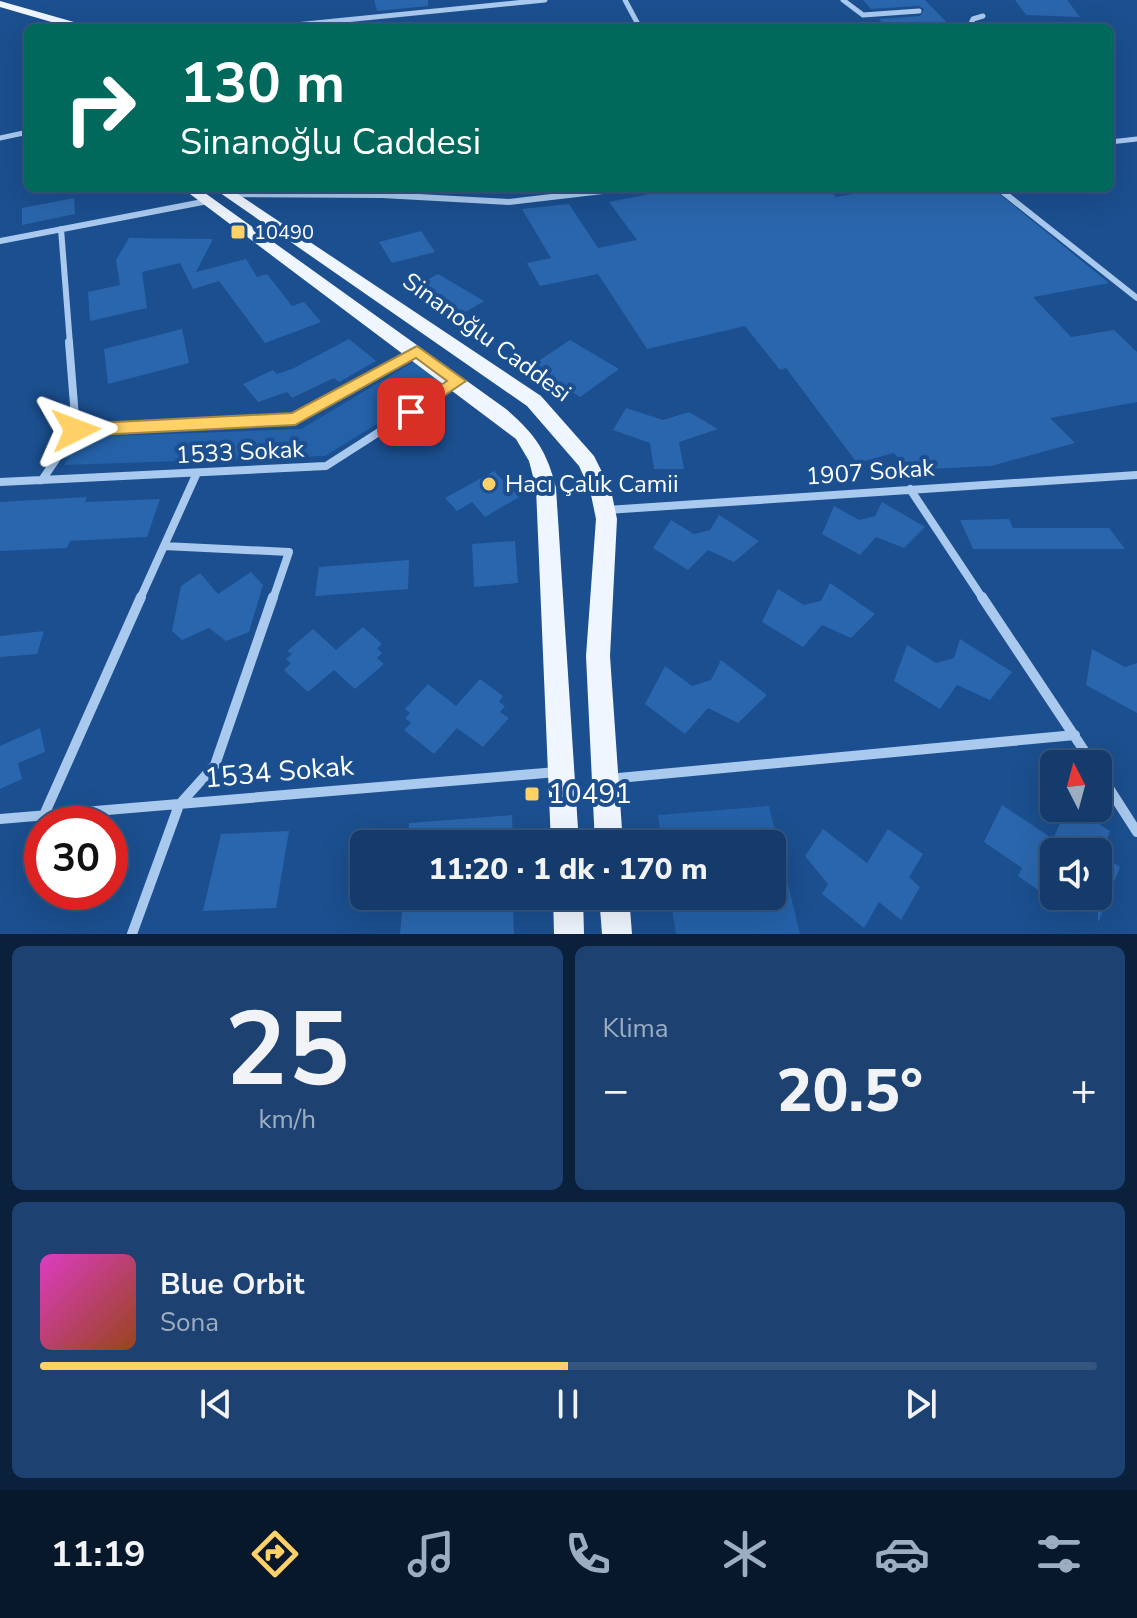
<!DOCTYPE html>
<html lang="tr">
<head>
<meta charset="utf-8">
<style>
	:root { --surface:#143b6b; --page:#1d4271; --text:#f1f3f6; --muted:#9dadc1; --line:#33557e; --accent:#ffd166 }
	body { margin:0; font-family:"Nunito Sans",sans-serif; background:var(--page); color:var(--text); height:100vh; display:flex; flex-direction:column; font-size:30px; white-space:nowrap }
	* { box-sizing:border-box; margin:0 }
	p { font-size:26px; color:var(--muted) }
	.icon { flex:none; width:44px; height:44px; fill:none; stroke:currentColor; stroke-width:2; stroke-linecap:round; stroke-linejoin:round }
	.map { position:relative; height:934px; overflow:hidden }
	.panel { display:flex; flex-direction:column; gap:12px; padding:12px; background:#0b203b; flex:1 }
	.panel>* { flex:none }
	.banner { position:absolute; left:24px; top:24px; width:1090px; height:168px; border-radius:12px; box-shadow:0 8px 32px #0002,0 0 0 2px var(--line); background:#00695c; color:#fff; overflow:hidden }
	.needle { width:52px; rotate:354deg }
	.controls { position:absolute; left:1040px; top:750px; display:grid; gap:16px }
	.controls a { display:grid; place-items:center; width:72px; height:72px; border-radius:12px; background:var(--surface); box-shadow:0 8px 32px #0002,0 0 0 2px var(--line); font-size:40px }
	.speed { position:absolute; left:24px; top:806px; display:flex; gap:16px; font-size:40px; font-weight:700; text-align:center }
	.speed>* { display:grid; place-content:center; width:104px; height:104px; border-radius:50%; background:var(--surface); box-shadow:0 8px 32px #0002,0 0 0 2px var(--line); line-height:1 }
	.speed .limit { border:12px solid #d22; background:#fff; color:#111 }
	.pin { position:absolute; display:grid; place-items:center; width:68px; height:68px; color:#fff; margin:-34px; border-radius:16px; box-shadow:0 4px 12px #0006 }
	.me { position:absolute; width:88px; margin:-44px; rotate:87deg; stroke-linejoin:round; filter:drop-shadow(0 0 6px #0008) }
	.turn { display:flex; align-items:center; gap:28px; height:168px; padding:0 24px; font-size:36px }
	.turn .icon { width:104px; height:104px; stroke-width:2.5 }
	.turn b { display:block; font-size:56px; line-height:68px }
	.big { font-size:60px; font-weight:800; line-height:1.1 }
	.panel .card { flex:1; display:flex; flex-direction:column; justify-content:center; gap:12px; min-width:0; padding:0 28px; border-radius:12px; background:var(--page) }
	.panel .dial { align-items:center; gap:0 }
	.dial b { font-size:104px; line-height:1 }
	.song { display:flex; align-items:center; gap:24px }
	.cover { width:96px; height:96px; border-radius:12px; background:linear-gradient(135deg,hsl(310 70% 55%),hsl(20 70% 35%)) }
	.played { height:8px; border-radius:4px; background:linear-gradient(90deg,var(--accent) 50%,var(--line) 50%) }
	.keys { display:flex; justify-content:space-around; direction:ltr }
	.heat { display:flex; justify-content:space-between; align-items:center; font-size:44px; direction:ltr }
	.panel .tiles { flex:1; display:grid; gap:12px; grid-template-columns:1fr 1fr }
	.card:last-child { grid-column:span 2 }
	.trip { position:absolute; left:350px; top:830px; width:436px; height:80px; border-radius:12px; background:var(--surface); box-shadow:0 8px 32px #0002,0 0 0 2px var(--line); font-weight:800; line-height:80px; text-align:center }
	.tabs { display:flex; height:128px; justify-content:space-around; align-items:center; background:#08182b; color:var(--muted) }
	.tabs .icon { width:56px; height:56px }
	.tabs .current { color:var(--accent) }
	.tabs b { font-size:36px; color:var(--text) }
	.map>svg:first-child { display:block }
	.green { fill:#2461a8 }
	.building { fill:#2a66ad }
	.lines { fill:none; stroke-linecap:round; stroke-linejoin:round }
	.minor-far3 { stroke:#a9c9ee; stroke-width:5 }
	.minor-far2 { stroke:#a9c9ee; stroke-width:6 }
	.minor-far1 { stroke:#a9c9ee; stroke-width:8 }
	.minor { stroke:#a9c9ee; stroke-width:10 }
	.primary { fill:#f0f6ff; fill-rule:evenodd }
	.route { fill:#ffd166; stroke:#a68842; stroke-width:2 }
	.poi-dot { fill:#ffd166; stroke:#1b4f8f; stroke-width:3 }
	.labels { text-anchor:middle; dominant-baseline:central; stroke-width:8; stroke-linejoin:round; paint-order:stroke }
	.far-poi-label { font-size:20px; fill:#fff; stroke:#1b4f8f; text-anchor:start }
	.street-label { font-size:24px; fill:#fff; stroke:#1b4f8f }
	.poi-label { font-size:24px; fill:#fff; stroke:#1b4f8f; text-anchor:start }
	.near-street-label { font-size:28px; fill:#fff; stroke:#1b4f8f }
	.near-poi-label { font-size:28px; fill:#fff; stroke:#1b4f8f; text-anchor:start }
</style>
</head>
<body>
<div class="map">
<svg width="1137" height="934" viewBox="0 0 1137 934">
	<rect width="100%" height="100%" fill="#1b4f8f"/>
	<path class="green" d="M415,361L445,382L325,456L64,465L80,437L301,429Z
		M769,806L800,934H676L670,896H772V844H662L658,815Z"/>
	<path class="building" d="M374,0H428V6L377,11Z
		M863,0H925L952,28H889L879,19L920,16L924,9L919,6L871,9Z
		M1015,0H1067L1080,17L1026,15Z
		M681,188H693L698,194L728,188H826L836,197L885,188H992L1109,283L1033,297L1071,337L1114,330L1137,352V402L1050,418L1075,443L991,466L908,470L894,453L857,463L786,368L780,370L745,326L647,349L598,274L540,286L527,263L551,258L522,209L569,204L598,248L637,240L609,202Z
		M74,198L75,214L22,225V208Z
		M421,231L435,252L392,263L379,242Z
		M129,238L213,239L196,272L246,259L257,277L267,274L292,306L304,302L321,322L265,343L219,281L193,289L180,263L142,272L147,308L90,321L88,292L120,285L116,260Z
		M438,274L484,301L459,316L413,288Z
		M182,329L189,363L108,384L104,349Z
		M349,339L376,361L339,382L334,378L292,398L287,392L258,402L243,384L273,370L277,374L292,369Z
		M570,340L619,369L580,397L531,366Z
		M626,408L663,420L689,412L718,429L679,442L684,469H654L650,443L613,430Z
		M494,471L519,497L485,517L472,502L457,511L445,498Z
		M87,497L85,502L160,499L147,537L70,541L67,548L0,551V502Z
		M882,502L925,527L904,548L876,537L860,555L822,534L834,506L859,520L875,516Z
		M719,515L759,541L734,562L708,550L688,570L653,548L671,520L694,534L710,530Z
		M1009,519L1013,528H1109L1125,549H973L960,520Z
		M515,541L518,583L474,587L472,544Z
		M409,560L408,589L315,596L319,567Z
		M251,572L263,585L249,632L226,641L209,628L182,640L172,631L181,586L200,573L218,594Z
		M830,583L875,614L851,638L822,625L803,647L762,622L778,589L804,605L821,601Z
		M363,627L382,644L377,648L382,653L377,658L384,664L355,689L334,670L308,692L284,670L291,663L286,659L292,654L287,651L313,629L336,650Z
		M44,631L37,654L0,657V636Z
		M960,639L1012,672L990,700L957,685L940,709L894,681L907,645L936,663L954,658Z
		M1092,649L1125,667L1137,663V713L1086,685Z
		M721,660L767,695L738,723L708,708L685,734L645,704L665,666L692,686L711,680Z
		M480,679L503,696L499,702L505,706L500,712L509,718L483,747L457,728L434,754L404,730L411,723L405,718L410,713L405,709L428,684L456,706Z
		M40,728L45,752L18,763L22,779L0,789V746Z
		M1002,805L1053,839L1067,808H1074L1110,831L1102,852H1054V901L1018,876L1022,868L984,842Z
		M512,815L513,844H408L409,823Z
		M823,829L867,863L888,829L923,854L909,877L920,887L901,920L879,902L864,928L822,894L828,884L805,856Z
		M289,831L276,908L203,911L221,834Z
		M1098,853L1120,867L1099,921H1098Z
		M513,904L514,934H400L402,912Z"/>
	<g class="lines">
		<path class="minor-far3" d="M625,0L640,28
			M843,0L863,15L919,11
			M265,28L545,0
			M969,28L973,19L983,16
			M0,138L28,132
			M1110,142L1137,139"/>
		<path class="minor-far2" d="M998,188L1137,298
			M228,194L382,195L509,202L628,188
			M61,229L70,344
			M0,241L208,201"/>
		<path class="minor-far1" d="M76,430L295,419L414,353
			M42,480L76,430L69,342
			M0,482L326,466L454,384
			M910,489L983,599
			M607,510L1137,475
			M164,546L289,552L273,599
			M140,599L196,475"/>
		<path class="minor" d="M982,597L1093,764
			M1098,771L1137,832
			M608,779L1075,735
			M44,815L141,597
			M0,819L557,772
			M132,934L179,805L215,765L273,597"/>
		<path class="primary" d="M0,1L88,26L89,28H72L0,7Z
			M182,188H198L506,409C535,434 547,451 556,488L579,844H551L536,488L529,461L516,439Z
			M213,188H229L541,396L594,456L611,490L617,519L610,656L623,844H595L586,656L596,519L590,490L579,466L527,406Z
			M553,896H583L584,934H554Z
			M599,896H629L632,934H602Z"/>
	</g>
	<path class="route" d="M417,346L466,381L411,418L402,412L405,408L447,381L416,358L295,425L76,436L67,430L76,424L292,413Z"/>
	<g class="poi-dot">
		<rect x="230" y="224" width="16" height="16" rx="4"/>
		<circle cx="489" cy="484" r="8"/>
		<rect x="524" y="786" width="16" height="16" rx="4"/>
	</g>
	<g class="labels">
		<g class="far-poi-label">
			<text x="254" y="232">10490</text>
		</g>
		<g class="street-label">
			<text transform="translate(487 337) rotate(36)">Si̇nanoğlu Caddesi</text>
			<text transform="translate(240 452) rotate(-3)">1533 Sokak</text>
			<text transform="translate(870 472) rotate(-4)">1907 Sokak</text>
		</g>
		<g class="poi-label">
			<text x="505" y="484">Hacı Çalık Camii</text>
		</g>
		<g class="near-street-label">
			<text transform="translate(279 772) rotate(-5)">1534 Sokak</text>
		</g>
		<g class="near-poi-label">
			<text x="548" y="794">10491</text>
		</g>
	</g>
</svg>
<div class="controls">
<a><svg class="needle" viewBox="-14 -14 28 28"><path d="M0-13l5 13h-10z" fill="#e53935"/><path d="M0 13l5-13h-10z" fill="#9dadc1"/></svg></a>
<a><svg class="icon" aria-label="sound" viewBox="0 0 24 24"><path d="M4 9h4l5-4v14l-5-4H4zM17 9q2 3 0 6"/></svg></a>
</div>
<div class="speed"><div class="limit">30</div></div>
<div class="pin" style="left:411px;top:412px;background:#d93025"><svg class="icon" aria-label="arrive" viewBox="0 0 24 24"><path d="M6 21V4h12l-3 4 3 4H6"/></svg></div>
<svg class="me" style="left:76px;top:430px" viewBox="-20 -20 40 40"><path d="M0-17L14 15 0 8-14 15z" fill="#ffd166" stroke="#fff" stroke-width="4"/></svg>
<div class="trip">11:20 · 1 dk · 170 m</div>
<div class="banner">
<div class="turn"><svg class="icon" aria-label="right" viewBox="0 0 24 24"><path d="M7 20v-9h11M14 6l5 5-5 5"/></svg><div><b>130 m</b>Si̇nanoğlu Caddesi</div></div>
</div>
</div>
<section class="panel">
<div class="tiles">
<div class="card dial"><b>25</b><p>km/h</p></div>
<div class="card"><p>Klima</p>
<div class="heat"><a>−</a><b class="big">20.5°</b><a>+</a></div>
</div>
<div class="card">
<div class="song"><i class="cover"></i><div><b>Blue Orbit</b><p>Sona</p></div></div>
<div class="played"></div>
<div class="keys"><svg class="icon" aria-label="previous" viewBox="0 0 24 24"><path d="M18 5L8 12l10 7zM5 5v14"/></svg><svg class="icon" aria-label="pause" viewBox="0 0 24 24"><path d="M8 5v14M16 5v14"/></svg><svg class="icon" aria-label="next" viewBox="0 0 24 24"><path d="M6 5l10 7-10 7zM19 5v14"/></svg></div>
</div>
</div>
</section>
<nav class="tabs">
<b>11:19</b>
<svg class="icon current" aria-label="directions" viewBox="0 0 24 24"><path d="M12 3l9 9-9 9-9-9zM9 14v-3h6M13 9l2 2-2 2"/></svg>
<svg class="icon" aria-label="music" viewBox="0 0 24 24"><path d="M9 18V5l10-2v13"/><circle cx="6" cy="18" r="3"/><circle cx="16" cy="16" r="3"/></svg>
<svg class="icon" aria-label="phone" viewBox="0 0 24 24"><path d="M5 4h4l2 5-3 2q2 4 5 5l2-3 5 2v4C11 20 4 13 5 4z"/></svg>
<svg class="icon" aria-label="climate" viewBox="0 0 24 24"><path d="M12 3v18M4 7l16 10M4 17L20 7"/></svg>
<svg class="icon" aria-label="car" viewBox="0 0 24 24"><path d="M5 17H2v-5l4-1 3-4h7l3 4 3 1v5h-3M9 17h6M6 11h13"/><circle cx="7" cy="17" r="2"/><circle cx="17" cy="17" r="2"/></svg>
<svg class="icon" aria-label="filters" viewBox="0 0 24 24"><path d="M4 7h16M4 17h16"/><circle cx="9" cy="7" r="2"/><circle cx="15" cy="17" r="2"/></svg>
</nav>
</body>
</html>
